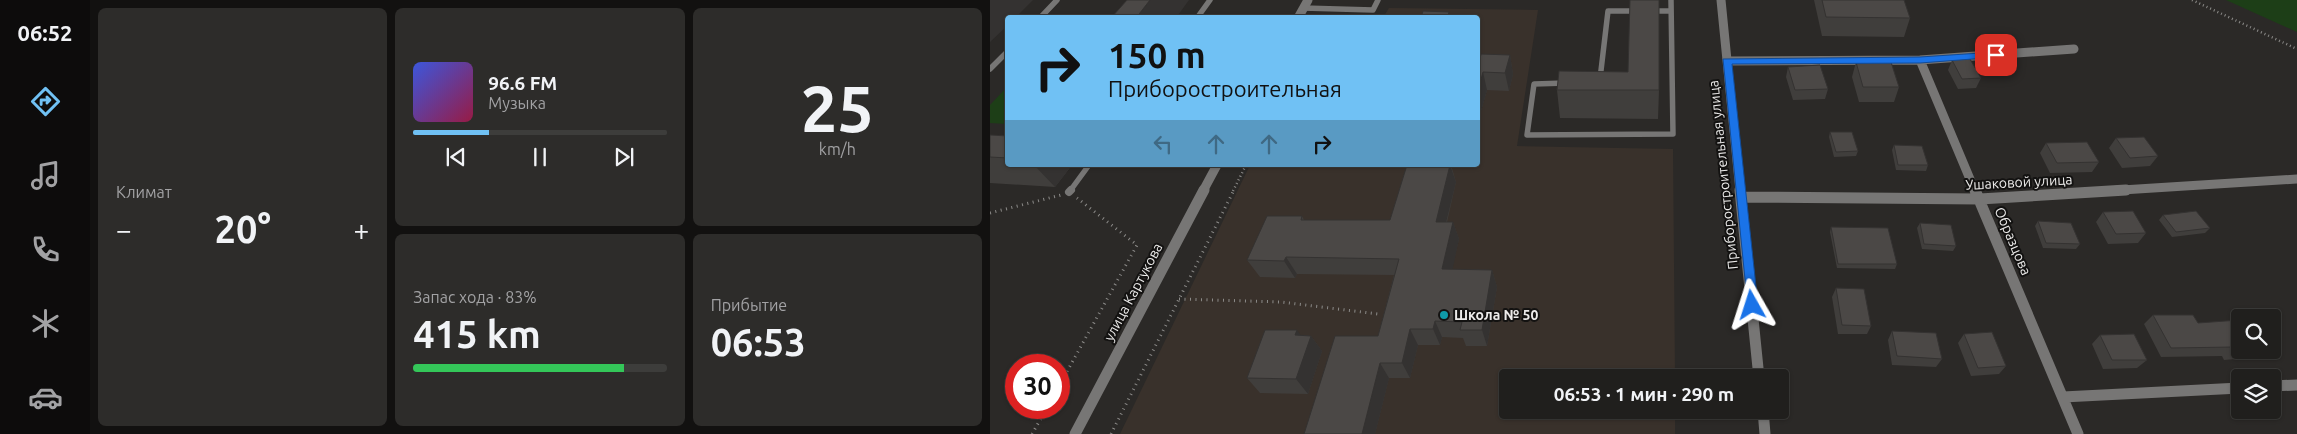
<!DOCTYPE html>
<html lang="ru">
<head>
<meta charset="utf-8">
<style>
	:root { --surface:#201f1d; --page:#2d2c2a; --text:#f1f3f6; --muted:#a2a2a4; --line:#3d3d3b; --accent:#70c1f4 }
	body { margin:0; font-family:Ubuntu,sans-serif; background:var(--page); color:var(--text); height:100vh; display:flex; flex-direction:column; font-size:19px; white-space:nowrap }
	* { box-sizing:border-box; margin:0 }
	p { font-size:16px; color:var(--muted) }
	.icon { flex:none; width:28px; height:28px; fill:none; stroke:currentColor; stroke-width:2; stroke-linecap:round; stroke-linejoin:round }
	.map { position:relative; flex:1; overflow:hidden }
	.side { display:flex; flex-direction:column; gap:8px; padding:8px; background:#121110; width:900px }
	.side>* { flex:none }
	.top-card { position:absolute; left:15px; top:15px; width:475px; height:152px; border-radius:5px; box-shadow:0 1px 4px #0004,0 0 0 1px var(--line); background:#70c1f4; color:#111; overflow:hidden }
	.fabs { position:absolute; left:1241px; top:309px; display:grid; gap:10px }
	.fabs a { display:grid; place-items:center; width:50px; height:50px; border-radius:5px; background:var(--surface); box-shadow:0 1px 4px #0004,0 0 0 1px var(--line); font-size:25px }
	.speed { position:absolute; left:15px; top:354px; display:flex; gap:10px; font-size:25px; font-weight:700; text-align:center }
	.speed>* { display:grid; place-content:center; width:65px; height:65px; border-radius:50%; background:var(--surface); box-shadow:0 1px 4px #0004,0 0 0 1px var(--line); line-height:1 }
	.speed .limit { border:8px solid #d22; background:#fff; color:#111 }
	.pin { position:absolute; display:grid; place-items:center; width:42px; height:42px; color:#fff; margin:-21px; border-radius:10px; box-shadow:0 2px 8px #0006 }
	.me { position:absolute; width:55px; margin:-28px; rotate:354deg; stroke-linejoin:round; filter:drop-shadow(0 0 4px #0008) }
	.turn { display:flex; align-items:center; gap:18px; height:105px; padding:0 20px; font-size:22px }
	.turn .icon { width:65px; height:65px; stroke-width:2.5 }
	.turn b { display:block; font-size:35px; line-height:42px }
	.lanes { display:flex; align-items:center; height:48px; padding:0 20px; background:#0003; justify-content:center; gap:25px; direction:ltr }
	.lanes .off { opacity:.35 }
	.big { font-size:38px; font-weight:600; line-height:1.1 }
	.side .card { flex:1; display:flex; flex-direction:column; justify-content:center; gap:8px; min-width:0; padding:0 18px; border-radius:8px; background:var(--page) }
	.side .dial { align-items:center; gap:0 }
	.dial b { font-size:65px; line-height:1 }
	.song { display:flex; align-items:center; gap:15px }
	.cover { width:60px; height:60px; border-radius:8px; background:linear-gradient(135deg,hsl(230 70% 55%),hsl(340 70% 35%)) }
	.played { height:5px; border-radius:2px; background:linear-gradient(90deg,var(--accent) 30%,var(--line) 30%) }
	.keys { display:flex; justify-content:space-around; direction:ltr }
	.heat { display:flex; justify-content:space-between; align-items:center; font-size:28px; direction:ltr }
	.charge { height:8px; border-radius:4px; background:linear-gradient(90deg,#34c759 83%,var(--line) 0) }
	.side .tiles { flex:1; display:grid; gap:8px; grid-template-columns:repeat(3,1fr) }
	.card:first-child { grid-row:span 2 }
	.trip { position:absolute; left:509px; top:369px; width:290px; height:50px; border-radius:5px; background:var(--surface); box-shadow:0 1px 4px #0004,0 0 0 1px var(--line); font-weight:600; line-height:50px; text-align:center }
	main { display:flex; flex:1; min-height:0 }
	.tab-bar { display:flex; flex-direction:column; width:90px; justify-content:space-around; align-items:center; background:#0d0c0c; color:var(--muted) }
	.tab-bar .icon { width:35px; height:35px }
	.tab-bar .current { color:var(--accent) }
	.tab-bar b { font-size:22px; color:var(--text) }
	.map>svg:first-child { display:block }
	.built { fill:#39312b }
	.green { fill:#1d3e17 }
	.lines { fill:none; stroke-linecap:round; stroke-linejoin:round }
	.path-far1 { stroke:#8c8b89; stroke-width:2.5; stroke-dasharray:1 3; stroke-linecap:butt }
	.path { stroke:#8c8b89; stroke-width:3; stroke-dasharray:1 4.5; stroke-linecap:butt }
	.lane-far1 { stroke:#777675; stroke-width:5.5 }
	.lane { stroke:#777675; stroke-width:8 }
	.street-far1 { stroke:#777675; stroke-width:9 }
	.street { stroke:#777675; stroke-width:11 }
	.wall { fill:#403e3c }
	.shaded-wall { fill:#343231 }
	.building { fill:#4b4846; stroke:#343231 }
	.route { fill:#1a73e8; stroke:#114b97 }
	.culture-dot { fill:#0f9aa8; stroke:#131211; stroke-width:2 }
	.labels { text-anchor:middle; dominant-baseline:central; stroke-width:4; stroke-linejoin:round; paint-order:stroke }
	.street-label { font-size:14px; fill:#ecebea; stroke:#131211 }
	.poi-label { font-size:14px; font-weight:bold; fill:#ecebea; stroke:#131211; text-anchor:start }
</style>
</head>
<body>
<main>
<nav class="tab-bar">
<b>06:52</b>
<svg class="icon current" aria-label="directions" viewBox="0 0 24 24"><path d="M12 3l9 9-9 9-9-9zM9 14v-3h6M13 9l2 2-2 2"/></svg>
<svg class="icon" aria-label="music" viewBox="0 0 24 24"><path d="M9 18V5l10-2v13"/><circle cx="6" cy="18" r="3"/><circle cx="16" cy="16" r="3"/></svg>
<svg class="icon" aria-label="phone" viewBox="0 0 24 24"><path d="M5 4h4l2 5-3 2q2 4 5 5l2-3 5 2v4C11 20 4 13 5 4z"/></svg>
<svg class="icon" aria-label="climate" viewBox="0 0 24 24"><path d="M12 3v18M4 7l16 10M4 17L20 7"/></svg>
<svg class="icon" aria-label="car" viewBox="0 0 24 24"><path d="M5 17H2v-5l4-1 3-4h7l3 4 3 1v5h-3M9 17h6M6 11h13"/><circle cx="7" cy="17" r="2"/><circle cx="17" cy="17" r="2"/></svg>
</nav>
<section class="side">
<div class="tiles">
<div class="card"><p>Климат</p>
<div class="heat"><a>−</a><b class="big">20°</b><a>+</a></div>
</div>
<div class="card">
<div class="song"><i class="cover"></i><div><b>96.6 FM</b><p>Музыка</p></div></div>
<div class="played"></div>
<div class="keys"><svg class="icon" aria-label="previous" viewBox="0 0 24 24"><path d="M18 5L8 12l10 7zM5 5v14"/></svg><svg class="icon" aria-label="pause" viewBox="0 0 24 24"><path d="M8 5v14M16 5v14"/></svg><svg class="icon" aria-label="next" viewBox="0 0 24 24"><path d="M6 5l10 7-10 7zM19 5v14"/></svg></div>
</div>
<div class="card dial"><b>25</b><p>km/h</p></div>
<div class="card"><p>Запас хода · 83%</p><b class="big">415 km</b><div class="charge"></div></div>
<div class="card"><p>Прибытие</p><b class="big">06:53</b></div>
</div>
</section>
<div class="map">
<svg width="1307" height="434" viewBox="0 0 1307 434">
	<rect width="100%" height="100%" fill="#2b2927"/>
	<path class="built" d="M399,8L548,10L527,146L683,149L685,377L518,378V410H685V434H130L260,165H488V18L327,17L329,14L394,16Z"/>
	<path class="green" d="M1236,0H1307V32Z
		M17,87V124L0,123V105Z"/>
	<g class="lines">
		<path class="path-far1" d="M1202,0L1307,49
			M243,191L256,165"/>
		<path class="path" d="M0,213L71,195
			M189,299L291,302L388,314
			M69,386L147,245L87,198
			M42,434L57,408
			M121,434L244,190"/>
		<path class="lane-far1" d="M313,8L383,10L388,0
			M659,11H681
			M50,18L67,0
			M207,18L220,0
			M0,69L18,51
			M610,79L618,11H649
			M576,83L544,84L537,135L683,134L681,0
			M80,191L99,165"/>
		<path class="lane" d="M79,192L81,190"/>
		<path class="street-far1" d="M731,0L750,191
			M308,18L318,0
			M930,60L985,191
			M737,61L930,60L1084,49
			M213,191L227,165
			M1116,191L1307,179"/>
		<path class="street" d="M750,190L769,378
			M985,190L1088,434
			M751,197L990,199L1136,190
			M1282,386L1307,385
			M1073,397L1250,388
			M773,410L775,434
			M85,434L214,190"/>
	</g>
	<path class="wall" d="M824,0H914L920,18L914,37L832,36Z
		M520,55L523,74L519,91L497,90L491,111H488V64Z
		M962,60L991,78L986,88L968,89L958,70Z
		M866,62L909,87L904,102H869L862,77Z
		M798,67L838,89L835,99L803,100L796,77Z
		M567,90H669L668,119L570,118Z
		M840,132L868,151L866,156L844,157L839,137Z
		M0,135L18,136V165H82L65,187L0,183Z
		M1126,138L1168,156L1160,166L1132,168L1119,148Z
		M1056,143L1109,162L1102,172L1060,173L1050,153Z
		M904,145L938,165L936,171L906,170L902,150Z
		M417,165H461L466,182L457,222H463L469,239L462,269L502,270L507,287L497,346H476L473,338L452,337L450,345H428L420,378H399L385,434L388,336L404,275L307,274L305,278L270,277L257,260L312,216L314,220H400Z
		M1113,212L1156,233L1148,243L1118,244L1106,222Z
		M1173,215L1220,228L1215,233L1182,237L1169,220Z
		M1048,221L1090,244L1086,249L1053,248L1045,226Z
		M930,223L966,246L963,251L932,249L927,228Z
		M841,227L907,264L905,269L847,268L840,232Z
		M846,288L881,326L877,334H848L842,297Z
		M1163,315L1208,323L1268,350L1257,358L1234,360L1232,356L1171,357L1154,324Z
		M902,331L952,359L946,367L902,365L898,340Z
		M974,334L1016,366L1009,374L981,376L968,343Z
		M311,335L321,336L332,351L318,394L270,393L257,378Z
		M1110,335L1157,360L1147,368L1113,369L1102,344Z"/>
	<path class="shaded-wall" d="M0,0H43L25,18H18V25L0,42Z
		M160,0H199L186,18H146Z
		M459,12L461,18H457Z
		M520,55L523,74L519,91L515,73Z
		M493,72L497,90L491,111L488,96V91Z
		M44,165H82L65,187Z
		M460,165L466,182L452,239L446,222Z
		M463,222L469,239L459,286L452,269Z
		M296,257L307,274L305,278L294,261Z
		M502,270L507,287L497,346L492,330Z
		M445,321L452,337L450,345L443,329Z
		M420,329L428,345L420,378L412,363Z
		M307,330L318,345L321,336L332,351L318,394L306,379L305,335Z
		M390,363L399,378L385,434H372Z"/>
	<path class="building" d="M137,0H160L146,18H121Z
		M640,0H669V90H567L569,71L638,72Z
		M832,0H914L920,18L836,17Z
		M433,11L459,12L457,18H431Z
		M491,54L520,55L515,73L493,72L488,91V64H489Z
		M980,59L991,78L972,79L962,60Z
		M866,62H901L909,87H873Z
		M830,65L838,89L805,90L798,67Z
		M840,132H862L868,151L846,152Z
		M0,135L18,136V158L0,157Z
		M1154,137L1168,156L1140,158L1126,138Z
		M1097,142L1109,162L1067,163L1056,143Z
		M904,145L932,146L938,165H908Z
		M417,165H460L446,222H463L452,269L502,270L492,330H470L472,322L445,321L443,329H420L412,363H390L372,434H314L345,336H388L409,259L296,257L294,261L257,260L277,216H312L311,220H400Z
		M1143,211L1156,233L1126,234L1113,212Z
		M1206,211L1220,228L1186,232L1173,215Z
		M1048,221L1081,223L1090,244L1056,243Z
		M930,223L961,225L966,246L934,244Z
		M841,227L898,228L907,264H848Z
		M846,288L874,289L881,326L852,325Z
		M1163,315H1203L1208,323L1249,320L1250,322V350H1265L1245,351L1243,347L1181,348Z
		M275,330H307L305,335L321,336L306,379L257,378Z
		M902,331L946,333L952,359L907,356Z
		M1002,332L1016,366L988,368L974,334Z
		M1144,334L1157,360H1122L1110,335Z"/>
	<path class="route" d="M1006,52L1009,53V57L930,63L742,64L768,305L766,309H758L733,59L930,57Z"/>
	<circle class="culture-dot" cx="454" cy="315" r="5"/>
	<g class="labels">
		<g class="street-label">
			<text transform="translate(733 175) rotate(-96)">Приборостроительная улица</text>
			<text transform="translate(1029 182) rotate(-3)">Ушаковой улица</text>
			<text transform="translate(1023 241) rotate(67)">Образцова</text>
			<text transform="translate(143 292) rotate(-62)">улица Картукова</text>
		</g>
		<g class="poi-label">
			<text x="464" y="315">Школа № 50</text>
		</g>
	</g>
</svg>
<div class="fabs">
<a><svg class="icon" aria-label="search" viewBox="0 0 24 24"><circle cx="10" cy="10" r="6"/><path d="M15 15l6 6"/></svg></a>
<a><svg class="icon" aria-label="layers" viewBox="0 0 24 24"><path d="M12 4l9 5-9 5-9-5zM3 14l9 5 9-5"/></svg></a>
</div>
<div class="speed"><div class="limit">30</div></div>
<div class="pin" style="left:1006px;top:55px;background:#d93025"><svg class="icon" aria-label="arrive" viewBox="0 0 24 24"><path d="M6 21V4h12l-3 4 3 4H6"/></svg></div>
<svg class="me" style="left:762px;top:305px" viewBox="-20 -20 40 40"><path d="M0-17L14 15 0 8-14 15z" fill="#1a73e8" stroke="#fff" stroke-width="4"/></svg>
<div class="trip">06:53 · 1 мин · 290 m</div>
<div class="top-card">
<div class="turn"><svg class="icon" aria-label="right" viewBox="0 0 24 24"><path d="M7 20v-9h11M14 6l5 5-5 5"/></svg><div><b>150 m</b>Приборостроительная</div></div>
<div class="lanes"><svg class="icon off" aria-label="left" viewBox="0 0 24 24"><path d="M17 20v-9H6M10 6l-5 5 5 5"/></svg><svg class="icon off" aria-label="ahead" viewBox="0 0 24 24"><path d="M12 20V5M6 11l6-6 6 6"/></svg><svg class="icon off" aria-label="ahead" viewBox="0 0 24 24"><path d="M12 20V5M6 11l6-6 6 6"/></svg><svg class="icon" aria-label="right" viewBox="0 0 24 24"><path d="M7 20v-9h11M14 6l5 5-5 5"/></svg></div>
</div>
</div>
</main>
</body>
</html>
